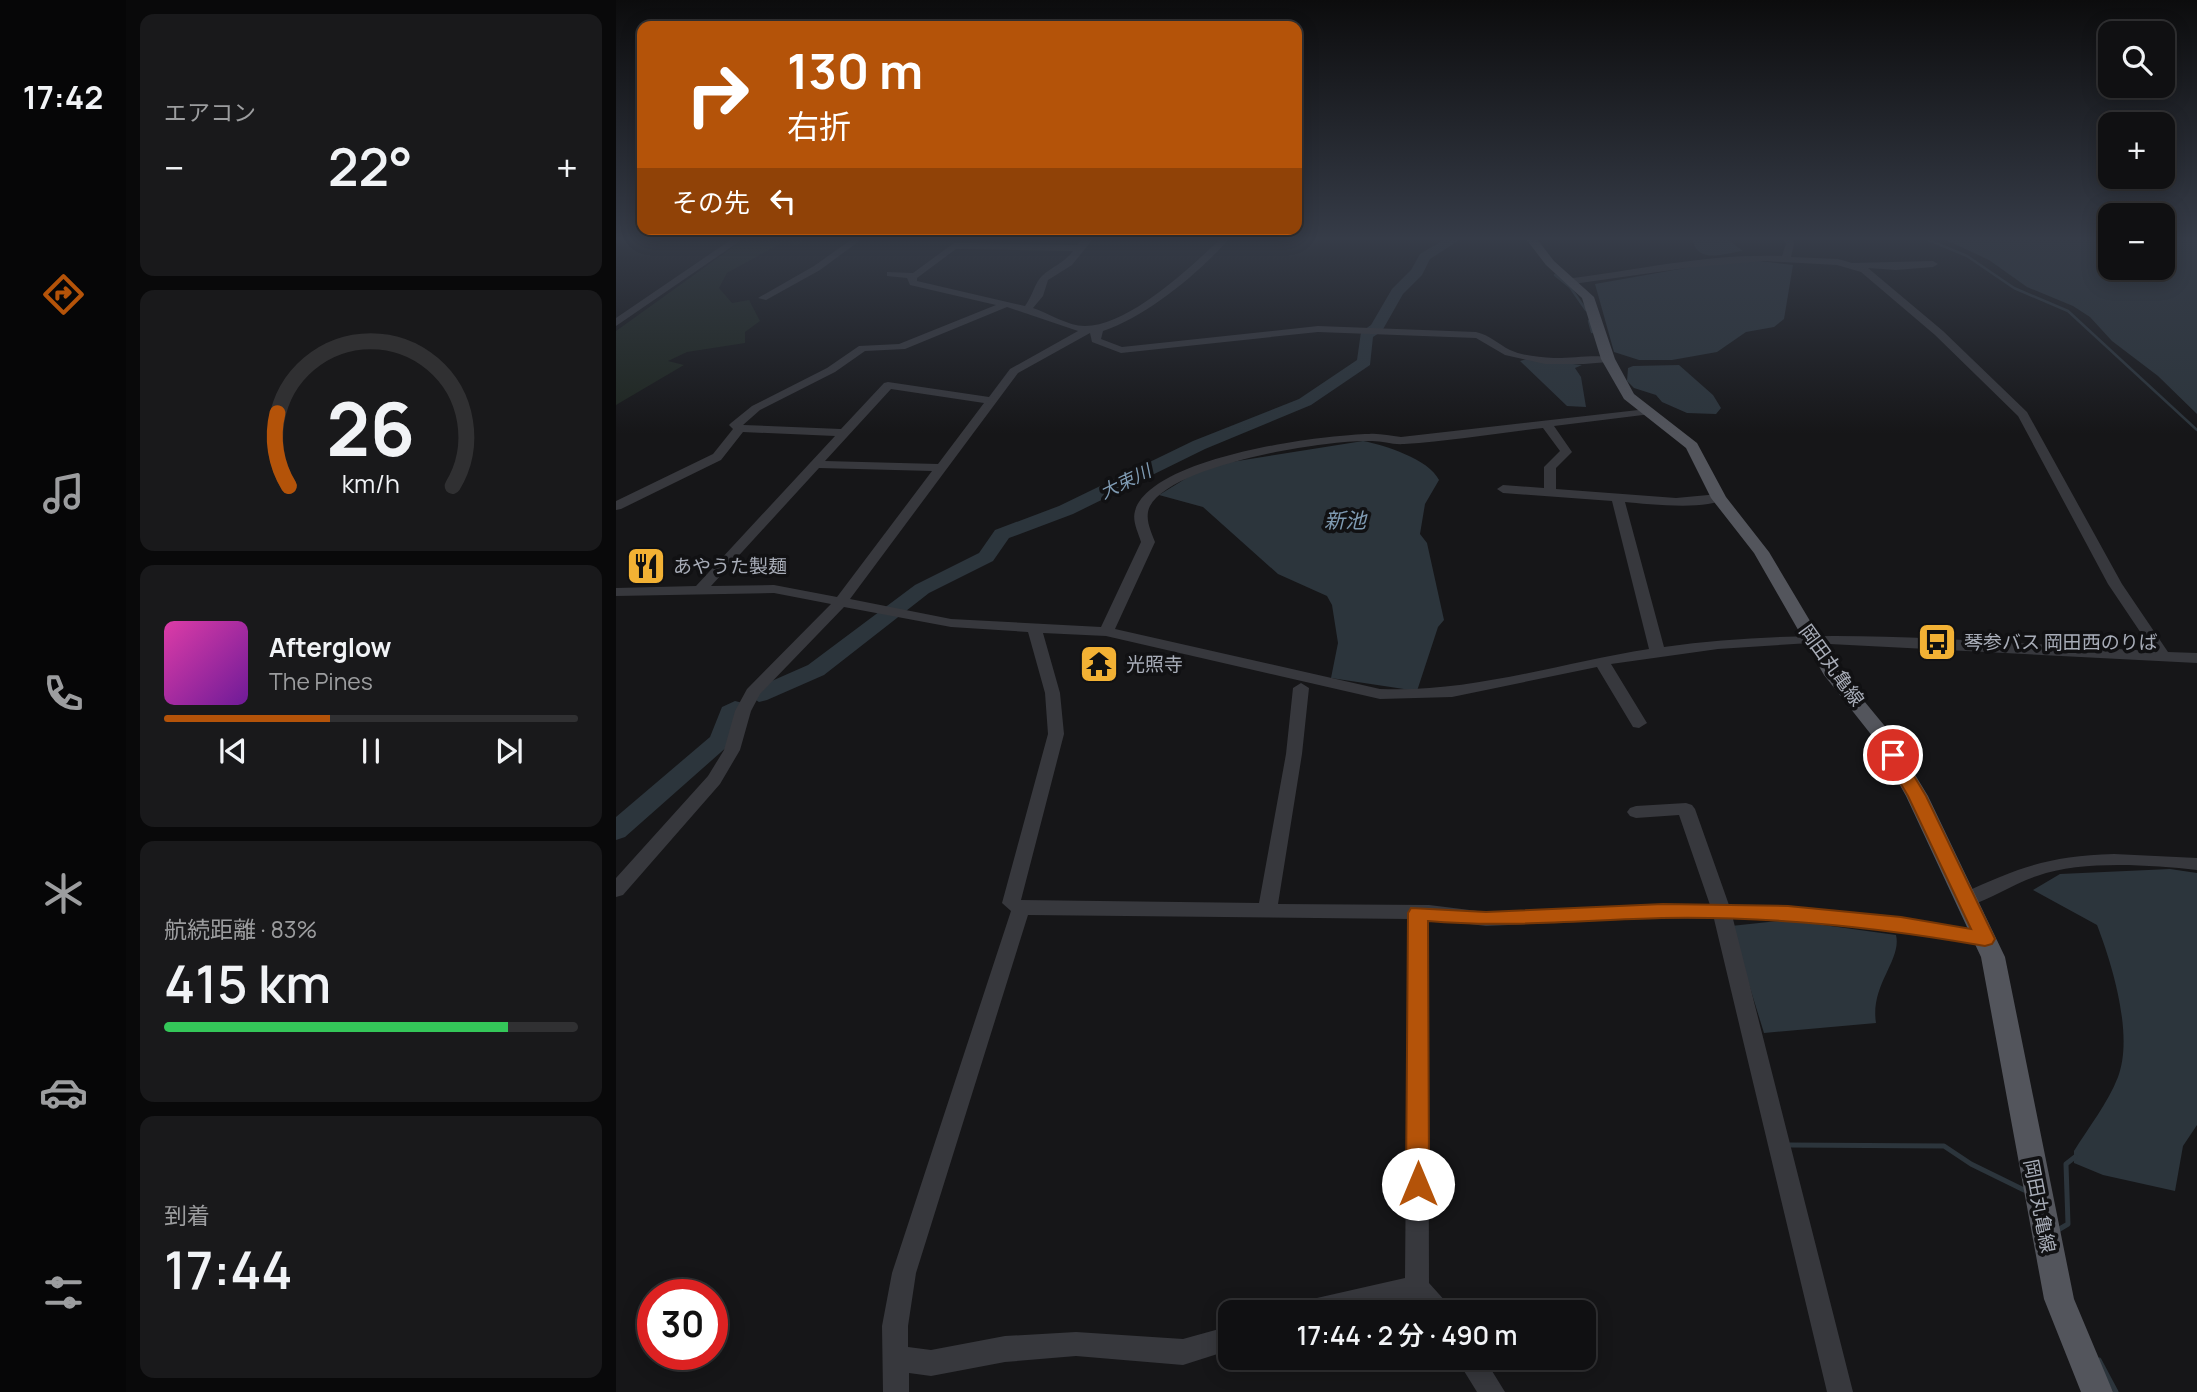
<!DOCTYPE html>
<html lang="ja">
<head>
<meta charset="utf-8">
<style>
	:root { --surface:#101012; --page:#19191b; --text:#f1f3f6; --muted:#9c9d9f; --line:#303032; --accent:#b45309 }
	body { margin:0; font-family:Manrope,"Noto Sans JP",sans-serif; background:var(--page); color:var(--text); height:100vh; display:flex; flex-direction:column; font-size:26px; white-space:nowrap }
	* { box-sizing:border-box; margin:0 }
	p { font-size:23px; color:var(--muted) }
	.icon { flex:none; width:38px; height:38px; fill:none; stroke:currentColor; stroke-width:2; stroke-linecap:round; stroke-linejoin:round }
	.map { position:relative; flex:1; overflow:hidden }
	.panel { display:flex; flex-direction:column; gap:14px; padding:14px; background:#09090a; width:490px }
	.panel>* { flex:none }
	.hud { position:absolute; left:21px; top:21px; width:665px; height:214px; border-radius:14px; box-shadow:0 4px 18px #0003,0 0 0 2px var(--line); background:#b45309; color:#fff; overflow:hidden }
	.fabs { position:absolute; left:1482px; top:21px; display:grid; gap:14px }
	.fabs a { display:grid; place-items:center; width:77px; height:77px; border-radius:14px; background:var(--surface); box-shadow:0 4px 18px #0003,0 0 0 2px var(--line); font-size:35px }
	.speed { position:absolute; left:21px; top:1279px; display:flex; gap:14px; font-size:35px; font-weight:700; text-align:center }
	.speed>* { display:grid; place-content:center; width:91px; height:91px; border-radius:50%; background:var(--surface); box-shadow:0 4px 18px #0003,0 0 0 2px var(--line); line-height:1 }
	.speed .limit { border:10px solid #d22; background:#fff; color:#111 }
	.pin { position:absolute; display:grid; place-items:center; width:60px; height:60px; color:#fff; margin:-30px; border:4px solid #fff; border-radius:50%; box-shadow:0 2px 7px #0007 }
	.me { position:absolute; width:77px; margin:-38px; rotate:0deg; stroke-linejoin:round; filter:drop-shadow(0 0 5px #0008) }
	.turn { display:flex; align-items:center; gap:24px; height:147px; padding:0 35px; font-size:32px }
	.turn .icon { width:91px; height:91px; stroke-width:2.5 }
	.turn b { display:block; font-size:49px; line-height:60px }
	.then { display:flex; align-items:center; height:66px; padding:0 35px; background:#0003; gap:14px; font-size:26px }
	.big { font-size:52px; font-weight:600; line-height:1.1 }
	.panel .widget { flex:1; display:flex; flex-direction:column; justify-content:center; gap:10px; min-width:0; padding:0 24px; border-radius:14px; background:var(--page) }
	.panel .dial { align-items:center; gap:0 }
	.dial svg { height:182px; overflow:visible; fill:none; stroke:var(--line); stroke-width:7; stroke-linecap:round; text-anchor:middle }
	.dial text { fill:var(--text); stroke:none }
	.song { display:flex; align-items:center; gap:21px }
	.cover { width:84px; height:84px; border-radius:10px; background:linear-gradient(135deg,hsl(320 70% 55%),hsl(280 70% 35%)) }
	.played { height:7px; border-radius:4px; background:linear-gradient(90deg,var(--accent) 40%,var(--line) 40%) }
	.keys { display:flex; justify-content:space-around; direction:ltr }
	.heat { display:flex; justify-content:space-between; align-items:center; font-size:38px; direction:ltr }
	.charge { height:10px; border-radius:5px; background:linear-gradient(90deg,#34c759 83%,var(--line) 0) }
	.trip { position:absolute; left:602px; top:1300px; width:378px; height:70px; border-radius:14px; background:var(--surface); box-shadow:0 4px 18px #0003,0 0 0 2px var(--line); font-weight:600; line-height:70px; text-align:center }
	main { display:flex; flex:1; min-height:0 }
	.tabs { display:flex; flex-direction:column; width:126px; justify-content:space-around; align-items:center; background:#060607; color:var(--muted) }
	.tabs .icon { width:49px; height:49px }
	.tabs .current { color:var(--accent) }
	.tabs b { font-size:32px; color:var(--text) }
	.map>svg:first-child { display:block }
	.green { fill:#1e261f }
	.water { fill:#2c353c }
	.lines { fill:none; stroke-linecap:round; stroke-linejoin:round }
	.stream-far1 { stroke:#2c353c; stroke-width:2.5 }
	.stream { stroke:#2c353c; stroke-width:5 }
	.river { fill:#2c353c; fill-rule:evenodd }
	.minor { fill:#37383d; fill-rule:evenodd }
	.major { fill:#53555c; fill-rule:evenodd }
	.route { fill:#b45309; stroke:#753606; stroke-width:2 }
	.labels { text-anchor:middle; dominant-baseline:central; stroke-width:7; stroke-linejoin:round; paint-order:stroke }
	.far-water-label { font-size:18px; font-style:italic; fill:#7f9bb3; stroke:#111113 }
	.poi-label { font-size:19px; fill:#a8adb8; stroke:#111113; text-anchor:start }
	.street-label { font-size:19px; fill:#a8adb8; stroke:#111113 }
	.water-label { font-size:21px; font-style:italic; fill:#7f9bb3; stroke:#111113 }
</style>
</head>
<body>
<main>
<nav class="tabs">
<b>17:42</b>
<svg class="icon current" aria-label="directions" viewBox="0 0 24 24"><path d="M12 3l9 9-9 9-9-9zM9 14v-3h6M13 9l2 2-2 2"/></svg>
<svg class="icon" aria-label="music" viewBox="0 0 24 24"><path d="M9 18V5l10-2v13"/><circle cx="6" cy="18" r="3"/><circle cx="16" cy="16" r="3"/></svg>
<svg class="icon" aria-label="phone" viewBox="0 0 24 24"><path d="M5 4h4l2 5-3 2q2 4 5 5l2-3 5 2v4C11 20 4 13 5 4z"/></svg>
<svg class="icon" aria-label="climate" viewBox="0 0 24 24"><path d="M12 3v18M4 7l16 10M4 17L20 7"/></svg>
<svg class="icon" aria-label="car" viewBox="0 0 24 24"><path d="M5 17H2v-5l4-1 3-4h7l3 4 3 1v5h-3M9 17h6M6 11h13"/><circle cx="7" cy="17" r="2"/><circle cx="17" cy="17" r="2"/></svg>
<svg class="icon" aria-label="filters" viewBox="0 0 24 24"><path d="M4 7h16M4 17h16"/><circle cx="9" cy="7" r="2"/><circle cx="15" cy="17" r="2"/></svg>
</nav>
<section class="panel">
<div class="widget"><p>エアコン</p>
<div class="heat"><a>−</a><b class="big">22°</b><a>+</a></div>
</div>
<div class="widget dial"><svg viewBox="0 0 100 80">
<path d="M14 69A42 42 0 1 1 86 69"/>
<path d="M14 69A42 42 0 0 1 9 37" stroke="#b45309"/>
<text x="50" y="56" font-size="32" font-weight="700">26</text>
<text x="50" y="72" font-size="11">km/h</text>
</svg></div>
<div class="widget">
<div class="song"><i class="cover"></i><div><b>Afterglow</b><p>The Pines</p></div></div>
<div class="played"></div>
<div class="keys"><svg class="icon" aria-label="previous" viewBox="0 0 24 24"><path d="M18 5L8 12l10 7zM5 5v14"/></svg><svg class="icon" aria-label="pause" viewBox="0 0 24 24"><path d="M8 5v14M16 5v14"/></svg><svg class="icon" aria-label="next" viewBox="0 0 24 24"><path d="M6 5l10 7-10 7zM19 5v14"/></svg></div>
</div>
<div class="widget"><p>航続距離 · 83%</p><b class="big">415 km</b><div class="charge"></div></div>
<div class="widget"><p>到着</p><b class="big">17:44</b></div>
</section>
<div class="map">
<svg width="1581" height="1392" viewBox="0 0 1581 1392">
	<rect width="100%" height="100%" fill="#161618"/>
	<path class="green" d="M128,239H195L180,245L169,241L111,273L103,288L116,303L133,300L144,321L129,332V343L71,352L52,361L68,365L0,405V331Z"/>
	<path class="water" d="M1076,239H1111L1127,251C1111,252 1082,266 1076,239Z
		M1328,239H1494V268H1547V239H1581V414L1542,376L1496,341L1474,317L1457,306L1411,287L1373,260Z
		M1136,260L1177,265L1168,319L1158,327L1130,332L1101,352L1056,360H1023L998,352L979,284L1075,267Z
		M911,359L966,365L959,368L965,377L970,407L951,406L904,361Z
		M1063,365L1097,395L1105,408L1100,414L1071,413L1046,402L1040,395L1018,388L1011,381L1012,368L1017,366Z
		M747,441C768,445 813,459 823,480L809,504L804,534L811,543L828,620L822,627L801,691L715,678L722,643L716,605L711,596L662,574L587,507L543,495L590,466Z
		M1554,869L1581,873V1125L1567,1146L1559,1191L1487,1175L1458,1163V1151C1472,1128 1492,1103 1502,1077C1518,1035 1496,964 1481,925L1417,890L1444,874Z
		M1171,920L1280,935C1286,960 1254,985 1260,1023L1148,1033L1115,926Z"/>
	<g class="lines">
		<path class="stream-far1" d="M1310,239L1351,256L1398,288L1452,311L1581,430
			M939,275L954,287L970,310
			M973,321L976,332"/>
		<path class="stream" d="M1174,1145L1328,1146L1355,1164L1408,1190
			M1442,1230L1452,1224L1450,1164L1459,1157
			M1483,1360L1500,1392"/>
		<path class="river" d="M829,239H845L814,259L806,275L787,294L766,331L757,337L754,365L695,405L589,449L457,514L393,538L377,561L313,593L208,675L151,700L143,702L132,695L135,690L192,665L299,585L363,553L379,530L443,506L577,441L683,399L741,360L745,332L755,325L776,289L795,270L804,254Z
			M119,701L127,703L131,708L113,745L9,837L0,840V817L94,737L106,707Z"/>
		<path class="minor" d="M116,239H127L0,326V318Z
			M236,239H246L204,270L150,300L142,298L198,266Z
			M467,239H477L456,265L432,280L427,296L417,308C433,313 451,326 469,326C512,326 573,269 604,239H613C583,273 530,317 487,331L485,339L506,347L702,326L860,332C874,335 882,344 894,350C907,356 923,357 938,358C951,359 988,353 997,359L992,362L968,364H929L889,355L860,338L702,332L505,353L476,342L474,333L402,373L234,599L335,619L485,627L525,542C522,532 516,521 519,511C535,457 704,435 753,434C763,433 774,436 785,437L1031,409L1037,412L1035,414L938,426L956,452L940,468V489L1060,498L1103,494L1109,498C1093,511 1031,504 1009,502L1048,647C1209,624 1374,643 1537,651L1492,584L1402,416L1319,335L1245,272L1221,265L1147,261L1070,268L957,284L952,281L957,278C1025,269 1097,253 1166,256L1170,244L1167,239H1176L1178,244L1175,257L1222,259L1236,263L1317,261L1322,264L1317,267L1280,270L1252,268L1327,331L1411,412L1506,584L1552,652L1581,653V663L1194,643L1102,649L995,664L1031,723L1023,728L1017,727L981,667L836,697L764,699L490,636L427,633L444,693L448,734L405,900L643,903L670,754L677,688L685,683L693,688L686,754L662,904L813,905L870,912L1047,904L1094,905L1063,815L1020,818L1014,816L1011,812L1014,808L1020,806L1070,803L1076,805L1079,809L1113,905L1172,906L1285,917L1376,934L1379,939L1376,944L1369,946C1285,931 1202,920 1117,919L1237,1392H1211L1098,919L1047,918L870,926L812,919L813,1283L831,1303L835,1312H807L796,1300L735,1312H680L683,1303L692,1300L789,1278L792,919L412,915L300,1273L292,1326V1347L315,1350L389,1336L460,1332L567,1339L614,1326V1350L567,1365L460,1356L389,1362L315,1376L293,1373V1392H267L266,1326L276,1273L395,911L386,903L432,734L429,693L412,632L335,627L228,607L144,694L135,711L124,750L104,784L7,895L0,897V878L92,776L108,750L119,711L131,689L215,604L158,593L0,596V588L80,586L219,436L127,432L105,460L5,509L0,510V501L97,454L117,429L113,425L115,423L136,406L211,368L243,346L283,344L380,305L294,285L291,278L271,276V272L297,273L338,243L461,245ZM340,249L457,251C448,263 437,266 426,276C419,282 416,297 409,306L301,281V278ZM391,307L462,331L394,369L373,397L272,382L268,383L225,429L127,425L144,410L219,372L249,351L289,349ZM275,389L368,403L322,464L209,461ZM927,428L944,451L928,467V488L887,485L881,489L887,493L996,501L1033,649C944,663 855,693 764,689L499,629L539,542C535,531 528,518 534,506C557,464 711,439 756,441C767,441 777,445 788,444C834,441 881,433 927,428ZM203,468L316,471L221,597L158,585L95,586Z
			M1498,854L1581,858V870C1533,865 1467,860 1421,876C1397,884 1376,899 1352,906L1345,904L1343,899L1345,894C1404,867 1433,856 1498,854Z
			M840,1358H868L889,1392H861Z"/>
		<path class="major" d="M910,239H921L938,261L978,297L999,359L1018,394L1081,443L1110,497L1153,552L1225,673L1272,730L1312,796L1389,957L1458,1299L1497,1392H1465L1428,1299L1365,957L1290,796L1257,737L1208,675L1138,553L1095,498L1070,448L1008,399L985,359L966,298L930,265Z"/>
	</g>
	<linearGradient id="sky" x2="0" y2="1"><stop stop-color="#0c0c0d"/><stop offset="0.55" stop-color="#363c48"/><stop offset="1" stop-color="#363c48" stop-opacity="0"/></linearGradient>
	<rect width="1581" height="434" fill="url(#sky)"/>
	<path class="route" d="M1277,749L1283,751L1310,796L1379,939L1376,944L1369,946C1262,927 1155,916 1046,918C967,920 890,928 812,921L813,1184L810,1191L802,1194L793,1191L790,1184L792,913L795,908L870,912L1047,904L1172,906L1285,917L1355,929L1292,796L1268,755Z"/>
	<defs>
		<g id="restaurant-square" transform="scale(2.0125)"><rect x="-9" y="-9" width="18" height="18" rx="4" fill="#f2b134" stroke="#111113"/><path d="M-5-6h1v4h1v-4h1v4h1v-4h1v5L-1.5 .5V6h-2V.5L-5-1ZM5-6V6H3V1.5H1.5Q1.5-4 5-6Z" fill="#111"/></g>
		<g id="bus-square" transform="scale(2.0125)"><rect x="-9" y="-9" width="18" height="18" rx="4" fill="#f2b134" stroke="#111113"/><path d="M-5-6H5V4H4V6H2V4H-2V6H-4V4H-5ZM-3.5-4V0h7V-4ZM-3.5 1.2v1.5H-2V1.2ZM2 1.2v1.5H3.5V1.2Z" fill="#111"/></g>
		<g id="temple-square" transform="scale(2.0125)"><rect x="-9" y="-9" width="18" height="18" rx="4" fill="#f2b134" stroke="#111113"/><path d="M0-6L5-2H3V0L6.5 2.5H4V6H1.5V3h-3V6H-4V2.5H-6.5L-3 0V-2H-5Z" fill="#111"/></g>
	</defs>
	<g fill-rule="evenodd">
		<use href="#restaurant-square" x="30" y="566"/>
		<use href="#bus-square" x="1321" y="642"/>
		<use href="#temple-square" x="483" y="664"/>
	</g>
	<g class="labels">
		<g class="far-water-label">
			<text transform="translate(509 481) rotate(-26)">大束川</text>
		</g>
		<g class="poi-label">
			<text x="57" y="566">あやうた製麺</text>
			<text x="1348" y="642">琴参バス 岡田西のりば</text>
			<text x="510" y="664">光照寺</text>
		</g>
		<g class="street-label">
			<text transform="translate(1216 665) rotate(54)">岡田丸亀線</text>
			<text transform="translate(1424 1206) rotate(79)">岡田丸亀線</text>
		</g>
		<g class="water-label">
			<text x="729" y="520">新池</text>
		</g>
	</g>
</svg>
<div class="fabs">
<a><svg class="icon" aria-label="search" viewBox="0 0 24 24"><circle cx="10" cy="10" r="6"/><path d="M15 15l6 6"/></svg></a>
<a>+</a>
<a>−</a>
</div>
<div class="speed"><div class="limit">30</div></div>
<div class="pin" style="left:1277px;top:755px;background:#d93025"><svg class="icon" aria-label="arrive" viewBox="0 0 24 24"><path d="M6 21V4h12l-3 4 3 4H6"/></svg></div>
<svg class="me" style="left:802px;top:1184px" viewBox="-20 -20 40 40"><circle r="19" fill="#fff"/><path d="M0-13L10 11 0 6-10 11z" fill="#b45309"/></svg>
<div class="trip">17:44 · 2 分 · 490 m</div>
<div class="hud">
<div class="turn"><svg class="icon" aria-label="right" viewBox="0 0 24 24"><path d="M7 20v-9h11M14 6l5 5-5 5"/></svg><div><b>130 m</b>右折</div></div>
<div class="then">その先<svg class="icon" aria-label="left" viewBox="0 0 24 24"><path d="M17 20v-9H6M10 6l-5 5 5 5"/></svg></div>
</div>
</div>
</main>
</body>
</html>
